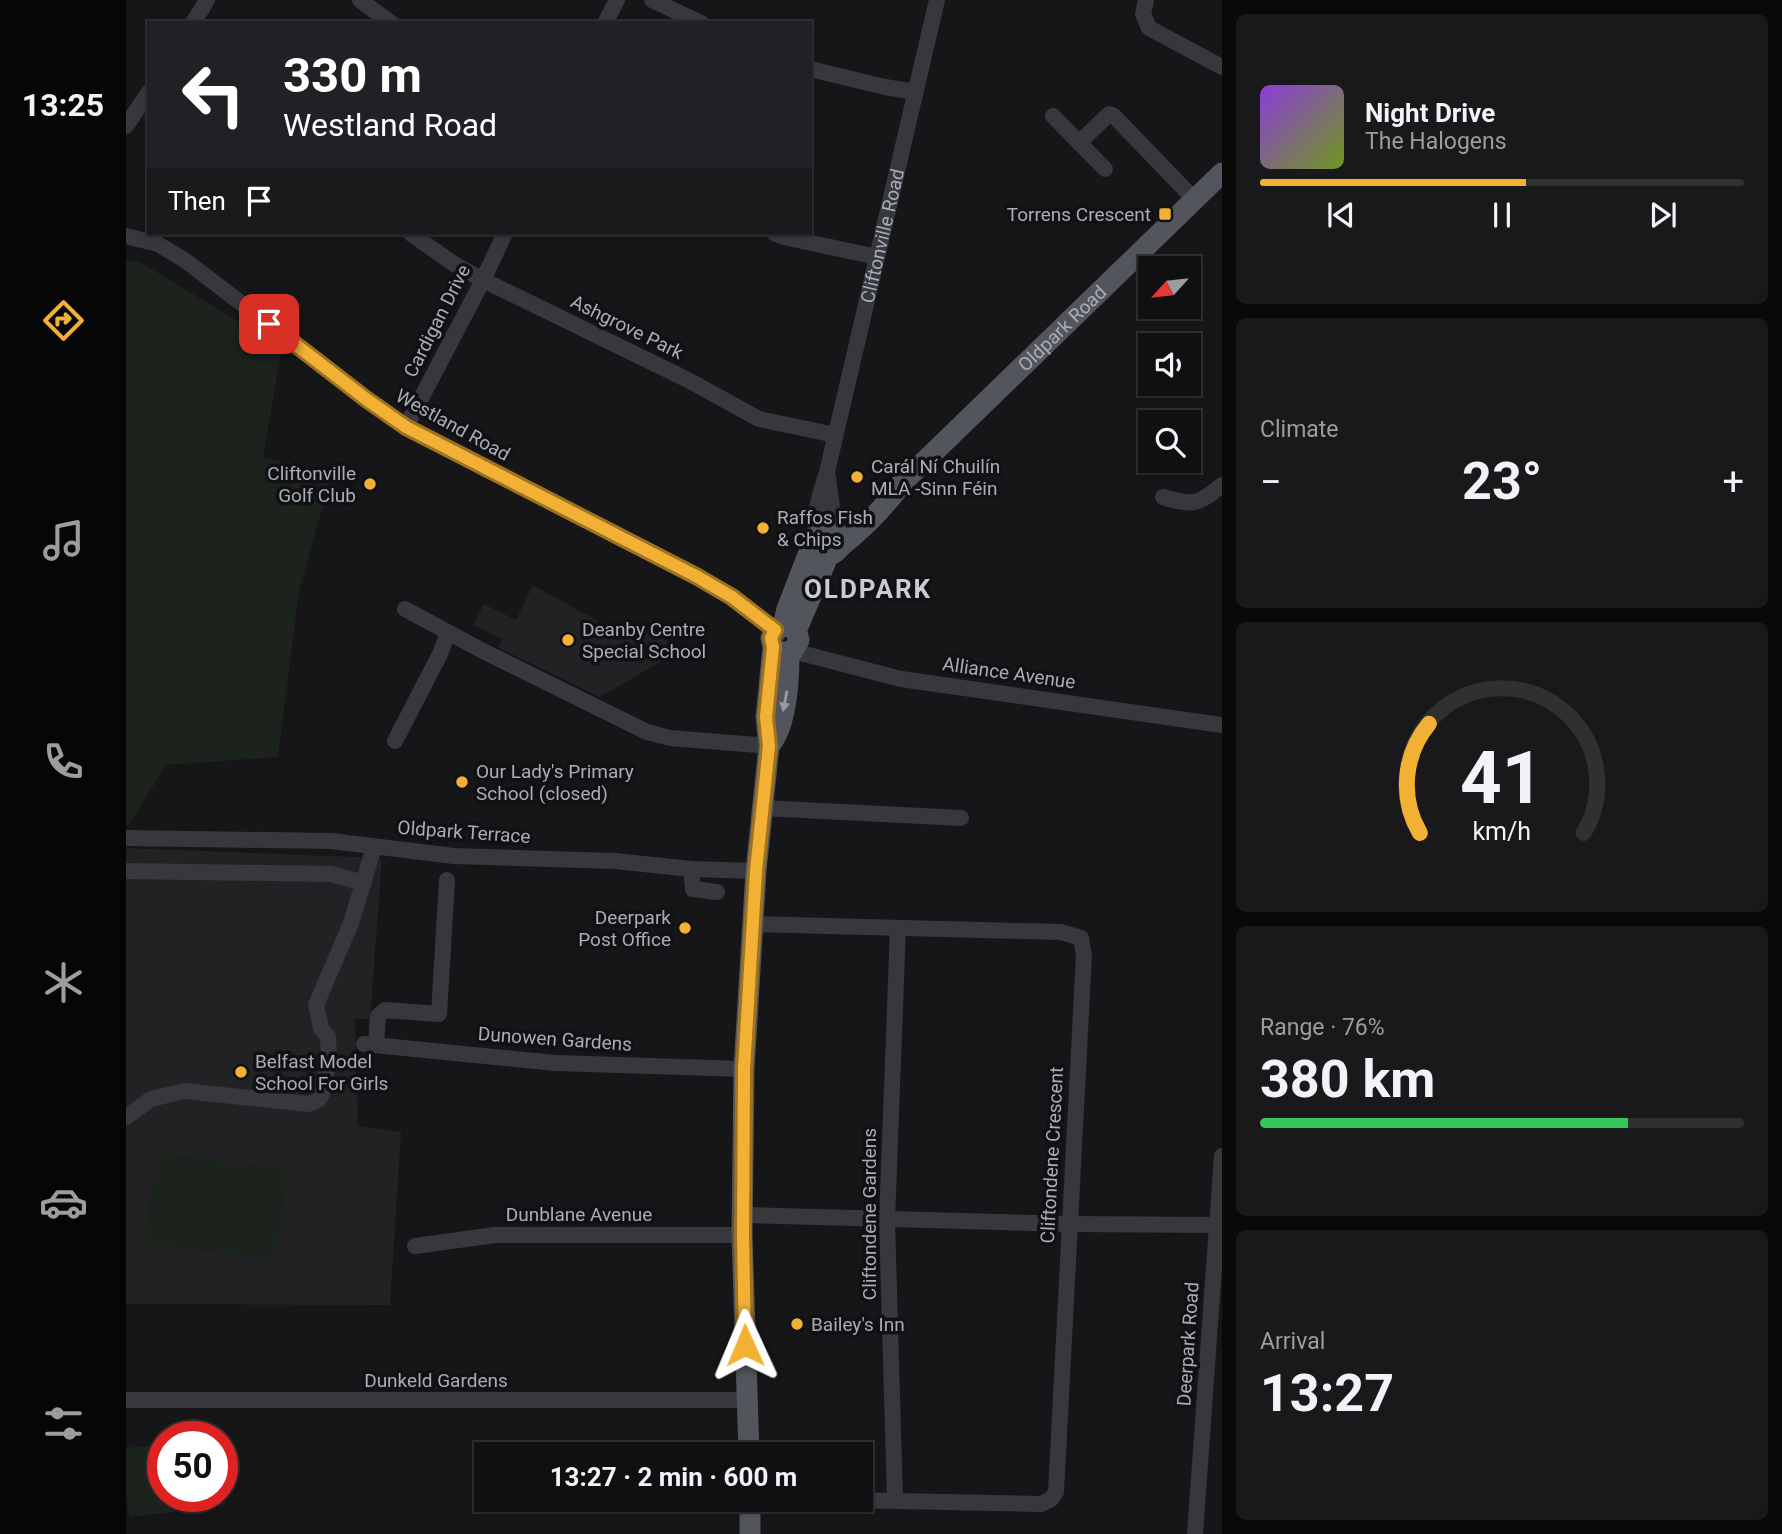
<!DOCTYPE html>
<html lang="en">
<head>
<meta charset="utf-8">
<style>
	:root { --surface:#101012; --page:#19191b; --text:#f1f3f6; --muted:#9c9d9f; --line:#303032; --accent:#f2b134 }
	body { margin:0; font-family:Roboto,sans-serif; background:var(--page); color:var(--text); height:100vh; display:flex; flex-direction:column; font-size:26px; white-space:nowrap }
	* { box-sizing:border-box; margin:0 }
	p { font-size:23px; color:var(--muted) }
	.icon { flex:none; width:38px; height:38px; fill:none; stroke:currentColor; stroke-width:2; stroke-linecap:round; stroke-linejoin:round }
	.map { position:relative; flex:1; overflow:hidden }
	.details { display:flex; flex-direction:column; gap:14px; padding:14px; background:#09090a; width:560px }
	.details>* { flex:none }
	.top-card { position:absolute; left:21px; top:21px; width:665px; height:214px; border-radius:0px; box-shadow:0 2px 5px #0004,0 0 0 2px var(--line); background:#202124; color:#fff; overflow:hidden }
	.needle { width:46px; rotate:243deg }
	.buttons { position:absolute; left:1012px; top:256px; display:grid; gap:14px }
	.buttons a { display:grid; place-items:center; width:63px; height:63px; border-radius:0px; background:var(--surface); box-shadow:0 2px 5px #0004,0 0 0 2px var(--line); font-size:35px }
	.speed { position:absolute; left:21px; top:1421px; display:flex; gap:14px; font-size:35px; font-weight:700; text-align:center }
	.speed>* { display:grid; place-content:center; width:91px; height:91px; border-radius:50%; background:var(--surface); box-shadow:0 2px 5px #0004,0 0 0 2px var(--line); line-height:1 }
	.speed .limit { border:10px solid #d22; background:#fff; color:#111 }
	.pin { position:absolute; display:grid; place-items:center; width:60px; height:60px; color:#fff; margin:-30px; border-radius:14px; box-shadow:0 4px 10px #0006 }
	.me { position:absolute; width:77px; margin:-38px; rotate:359deg; stroke-linejoin:round; filter:drop-shadow(0 0 5px #0008) }
	.turn { display:flex; align-items:center; gap:24px; height:147px; padding:0 21px; font-size:32px }
	.turn .icon { width:91px; height:91px; stroke-width:2.5 }
	.turn b { display:block; font-size:49px; line-height:60px }
	.then { display:flex; align-items:center; height:66px; padding:0 21px; background:#0003; gap:14px; font-size:26px }
	.big { font-size:52px; font-weight:700; line-height:1.1 }
	.details .tile { flex:1; display:flex; flex-direction:column; justify-content:center; gap:10px; min-width:0; padding:0 24px; border-radius:10px; background:var(--page) }
	.details .dial { align-items:center; gap:0 }
	.dial svg { height:182px; overflow:visible; fill:none; stroke:var(--line); stroke-width:7; stroke-linecap:round; text-anchor:middle }
	.dial text { fill:var(--text); stroke:none }
	.song { display:flex; align-items:center; gap:21px }
	.cover { width:84px; height:84px; border-radius:10px; background:linear-gradient(135deg,hsl(270 70% 55%),hsl(80 70% 35%)) }
	.played { height:7px; border-radius:4px; background:linear-gradient(90deg,var(--accent) 55%,var(--line) 55%) }
	.keys { display:flex; justify-content:space-around; direction:ltr }
	.heat { display:flex; justify-content:space-between; align-items:center; font-size:38px; direction:ltr }
	.charge { height:10px; border-radius:5px; background:linear-gradient(90deg,#34c759 76%,var(--line) 0) }
	.trip { position:absolute; left:348px; top:1442px; width:399px; height:70px; border-radius:0px; background:var(--surface); box-shadow:0 2px 5px #0004,0 0 0 2px var(--line); font-weight:700; line-height:70px; text-align:center }
	main { display:flex; flex:1; min-height:0 }
	.tab-bar { display:flex; flex-direction:column; width:126px; justify-content:space-around; align-items:center; background:#060607; color:var(--muted) }
	.tab-bar .icon { width:49px; height:49px }
	.tab-bar .active { color:var(--accent) }
	.tab-bar b { font-size:32px; color:var(--text) }
	.map>svg:first-child { display:block }
	.built { fill:#222225 }
	.green { fill:#1c231d }
	.lines { fill:none; stroke-linecap:round; stroke-linejoin:round }
	.minor { stroke:#37383d; stroke-width:16 }
	.major { stroke:#53555c; stroke-width:21 }
	.oneway { fill:#979ba6 }
	.route-casing { stroke:#9d7322; stroke-width:18 }
	.route { stroke:#f2b134; stroke-width:12 }
	.poi-dot { fill:#f2b134; stroke:#111113; stroke-width:2.5 }
	.labels { text-anchor:middle; dominant-baseline:central; stroke-width:7; stroke-linejoin:round; paint-order:stroke }
	.poi-label { font-size:19px; fill:#a8adb8; stroke:#111113; text-anchor:start }
	.street-label { font-size:19px; fill:#a8adb8; stroke:#111113 }
	.district-label { font-size:26px; font-weight:bold; letter-spacing:2px; fill:#c9ccd4; stroke:#111113 }
</style>
</head>
<body>
<main>
<nav class="tab-bar">
<b>13:25</b>
<svg class="icon active" aria-label="directions" viewBox="0 0 24 24"><path d="M12 3l9 9-9 9-9-9zM9 14v-3h6M13 9l2 2-2 2"/></svg>
<svg class="icon" aria-label="music" viewBox="0 0 24 24"><path d="M9 18V5l10-2v13"/><circle cx="6" cy="18" r="3"/><circle cx="16" cy="16" r="3"/></svg>
<svg class="icon" aria-label="phone" viewBox="0 0 24 24"><path d="M5 4h4l2 5-3 2q2 4 5 5l2-3 5 2v4C11 20 4 13 5 4z"/></svg>
<svg class="icon" aria-label="climate" viewBox="0 0 24 24"><path d="M12 3v18M4 7l16 10M4 17L20 7"/></svg>
<svg class="icon" aria-label="car" viewBox="0 0 24 24"><path d="M5 17H2v-5l4-1 3-4h7l3 4 3 1v5h-3M9 17h6M6 11h13"/><circle cx="7" cy="17" r="2"/><circle cx="17" cy="17" r="2"/></svg>
<svg class="icon" aria-label="filters" viewBox="0 0 24 24"><path d="M4 7h16M4 17h16"/><circle cx="9" cy="7" r="2"/><circle cx="15" cy="17" r="2"/></svg>
</nav>
<div class="map">
<svg width="1096" height="1534" viewBox="0 0 1096 1534">
	<rect width="100%" height="100%" fill="#161618"/>
	<path class="built" d="M407,585L510,642L525,620L550,653L474,697L373,648L376,639L347,625L358,604L390,620Z
		M0,848L256,858L244,1019H229L232,1126L275,1132L264,1305L0,1304Z"/>
	<path class="green" d="M0,261L14,262L156,348L137,457L189,469L203,483L173,592L152,757L40,765L3,825H0Z
		M30,1153L162,1169L150,1260L18,1244Z
		M37,1444V1496H96V1470L100,1506L3,1517L0,1488V1448Z"/>
	<g class="lines">
		<g class="minor">
			<path d="M234,0L265,23"/>
			<path d="M526,0L575,23"/>
			<path d="M1020,0L1017,14L1023,28L1096,67"/>
			<path d="M67,23L81,0"/>
			<path d="M479,23L491,0"/>
			<path d="M684,69L759,87L789,92"/>
			<path d="M927,116L979,169"/>
			<path d="M0,126L23,92"/>
			<path d="M953,143L983,114L988,116L1068,199"/>
			<path d="M284,233L328,264L357,280L562,380L633,419L709,435"/>
			<path d="M648,233L658,237L751,257"/>
			<path d="M0,236L32,244L60,261L240,399L280,427L570,576L605,597L649,630"/>
			<path d="M280,427L357,280L379,233"/>
			<path d="M702,477L709,531"/>
			<path d="M1037,497C1067,506 1072,505 1096,485"/>
			<path id="s1" d="M690,534C688,511 694,493 701,472L811,0"/>
			<path d="M279,609L355,650L521,732L544,738L643,746"/>
			<path d="M667,651L775,679L1096,725"/>
			<path d="M269,741L314,654L322,633"/>
			<path d="M636,808L835,818"/>
			<path d="M0,838L205,841L328,856L489,861L565,869L630,871"/>
			<path d="M565,869L567,889L591,892"/>
			<path d="M0,871L205,874L238,883"/>
			<path d="M627,924L935,932L955,938L958,955L930,1492L925,1499L915,1504L724,1500"/>
			<path d="M238,1044L430,1063L618,1069"/>
			<path d="M250,1045L252,1016L259,1010L313,1014L321,880"/>
			<path d="M0,1117L25,1099L58,1091L183,1104L192,1100L196,1094L203,1059L202,1037L195,1028L190,1005L225,923L248,847"/>
			<path d="M617,1215L944,1224L1092,1225"/>
			<path d="M289,1246L369,1235H616"/>
			<path d="M0,1400H621"/>
			<path d="M769,1501L761,1220L772,928"/>
			<path d="M1069,1534L1096,1156"/>
		</g>
		<g class="major">
			<path id="s2" d="M714,547C738,528 758,508 776,483L1096,173"/>
			<path d="M657,626L661,609L690,534C716,513 726,562 695,553L688,542"/>
			<path d="M670,631L703,554"/>
			<path d="M645,744C661,723 663,680 663,653"/>
			<path d="M623,1454L616,1235L618,1069L630,871L643,746L640,717L647,647L645,638L653,627C663,625 671,629 673,640L667,651L654,653L647,647"/>
			<path d="M624,1500V1534"/>
		</g>
	</g>
	<defs><path id="oneway-solid" d="M-6-.8H1V-3.2L6.5 0L1 3.2V.8H-6Z" transform="scale(1.75)"/></defs>
	<use class="oneway" href="#oneway-solid" transform="translate(659 701) rotate(101)"/>
	<g class="lines">
		<g class="route-casing">
			<path id="route" d="M143,324L240,399L280,427L570,576L606,597L649,630L645,638L647,647L640,717L643,746L630,871L618,1069L617,1235L619,1345"/>
		</g>
		<use href="#route" class="route"/>
	</g>
	<g class="poi-dot">
		<rect x="1032" y="207" width="14" height="14" rx="3.5"/>
		<circle cx="731" cy="477" r="7"/>
		<circle cx="244" cy="484" r="7"/>
		<circle cx="637" cy="528" r="7"/>
		<circle cx="442" cy="640" r="7"/>
		<circle cx="336" cy="782" r="7"/>
		<circle cx="559" cy="928" r="7"/>
		<circle cx="115" cy="1072" r="7"/>
		<circle cx="671" cy="1324" r="7"/>
	</g>
	<g class="labels">
		<g class="poi-label">
			<text x="1025" y="214" text-anchor="end">Torrens Crescent</text>
			<text x="745" y="466">Carál Ní Chuilín<tspan x="745" dy="22">MLA -Sinn Féin</tspan></text>
			<text x="230" y="473" text-anchor="end">Cliftonville<tspan x="230" dy="22">Golf Club</tspan></text>
			<text x="651" y="517">Raffos Fish<tspan x="651" dy="22">&amp; Chips</tspan></text>
			<text x="456" y="629">Deanby Centre<tspan x="456" dy="22">Special School</tspan></text>
			<text x="350" y="771">Our Lady's Primary<tspan x="350" dy="22">School (closed)</tspan></text>
			<text x="545" y="917" text-anchor="end">Deerpark<tspan x="545" dy="22">Post Office</tspan></text>
			<text x="129" y="1061">Belfast Model<tspan x="129" dy="22">School For Girls</tspan></text>
			<text x="685" y="1324">Bailey's Inn</text>
		</g>
		<g class="street-label">
			<text stroke="none"><textPath href="#s1" startOffset="306">Cliftonville Road</textPath></text>
			<text transform="translate(311 321) rotate(-63)">Cardigan Drive</text>
			<text transform="translate(501 327) rotate(26)">Ashgrove Park</text>
			<text stroke="none"><textPath href="#s2" startOffset="312">Oldpark Road</textPath></text>
			<text transform="translate(327 425) rotate(29)">Westland Road</text>
			<text transform="translate(883 673) rotate(8)">Alliance Avenue</text>
			<text transform="translate(338 832) rotate(4)">Oldpark Terrace</text>
			<text transform="translate(429 1039) rotate(4)">Dunowen Gardens</text>
			<text transform="translate(926 1155) rotate(-87)">Cliftondene Crescent</text>
			<text x="453" y="1214">Dunblane Avenue</text>
			<text transform="translate(743 1214) rotate(-90)">Cliftondene Gardens</text>
			<text transform="translate(1062 1344) rotate(-86)">Deerpark Road</text>
			<text x="310" y="1380">Dunkeld Gardens</text>
		</g>
		<g class="district-label">
			<text x="742" y="589">OLDPARK</text>
		</g>
	</g>
</svg>
<div class="buttons">
<a><svg class="needle" viewBox="-14 -14 28 28"><path d="M0-13l5 13h-10z" fill="#e53935"/><path d="M0 13l5-13h-10z" fill="#9c9d9f"/></svg></a>
<a><svg class="icon" aria-label="sound" viewBox="0 0 24 24"><path d="M4 9h4l5-4v14l-5-4H4zM17 9q2 3 0 6"/></svg></a>
<a><svg class="icon" aria-label="search" viewBox="0 0 24 24"><circle cx="10" cy="10" r="6"/><path d="M15 15l6 6"/></svg></a>
</div>
<div class="speed"><div class="limit">50</div></div>
<div class="pin" style="left:143px;top:324px;background:#d93025"><svg class="icon" aria-label="arrive" viewBox="0 0 24 24"><path d="M6 21V4h12l-3 4 3 4H6"/></svg></div>
<svg class="me" style="left:619px;top:1345px" viewBox="-20 -20 40 40"><path d="M0-17L14 15 0 8-14 15z" fill="#f2b134" stroke="#fff" stroke-width="4"/></svg>
<div class="trip">13:27 · 2 min · 600 m</div>
<div class="top-card">
<div class="turn"><svg class="icon" aria-label="left" viewBox="0 0 24 24"><path d="M17 20v-9H6M10 6l-5 5 5 5"/></svg><div><b>330 m</b>Westland Road</div></div>
<div class="then">Then<svg class="icon" aria-label="arrive" viewBox="0 0 24 24"><path d="M6 21V4h12l-3 4 3 4H6"/></svg></div>
</div>
</div>
<section class="details">
<div class="tile">
<div class="song"><i class="cover"></i><div><b>Night Drive</b><p>The Halogens</p></div></div>
<div class="played"></div>
<div class="keys"><svg class="icon" aria-label="previous" viewBox="0 0 24 24"><path d="M18 5L8 12l10 7zM5 5v14"/></svg><svg class="icon" aria-label="pause" viewBox="0 0 24 24"><path d="M8 5v14M16 5v14"/></svg><svg class="icon" aria-label="next" viewBox="0 0 24 24"><path d="M6 5l10 7-10 7zM19 5v14"/></svg></div>
</div>
<div class="tile"><p>Climate</p>
<div class="heat"><a>−</a><b class="big">23°</b><a>+</a></div>
</div>
<div class="tile dial"><svg viewBox="0 0 100 80">
<path d="M14 69A42 42 0 1 1 86 69"/>
<path d="M14 69A42 42 0 0 1 18 21" stroke="#f2b134"/>
<text x="50" y="56" font-size="32" font-weight="700">41</text>
<text x="50" y="72" font-size="11">km/h</text>
</svg></div>
<div class="tile"><p>Range · 76%</p><b class="big">380 km</b><div class="charge"></div></div>
<div class="tile"><p>Arrival</p><b class="big">13:27</b></div>
</section>
</main>
</body>
</html>
